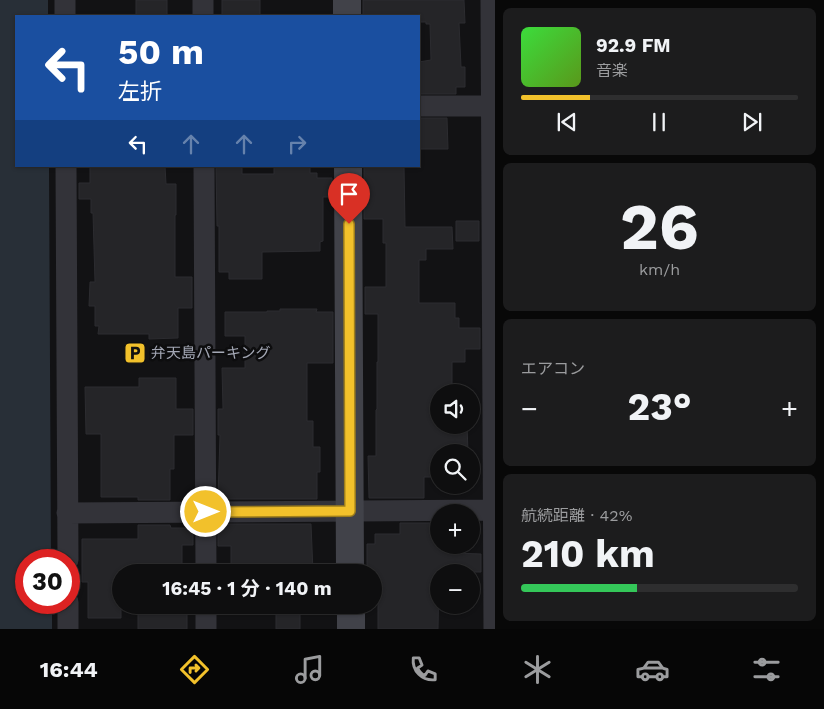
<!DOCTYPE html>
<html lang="ja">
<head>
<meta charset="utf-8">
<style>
	:root { --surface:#0e0e0f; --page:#1c1c1d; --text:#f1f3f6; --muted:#9b9c9e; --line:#2e2e2f; --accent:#f2c12b }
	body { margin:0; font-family:"Work Sans","Noto Sans JP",sans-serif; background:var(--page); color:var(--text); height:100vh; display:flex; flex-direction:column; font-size:19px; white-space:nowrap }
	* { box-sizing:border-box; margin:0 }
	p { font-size:16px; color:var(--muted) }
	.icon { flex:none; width:28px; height:28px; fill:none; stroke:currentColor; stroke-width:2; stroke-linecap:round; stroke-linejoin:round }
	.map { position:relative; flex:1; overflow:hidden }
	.panel { display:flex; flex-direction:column; gap:8px; padding:8px; background:#080808; width:329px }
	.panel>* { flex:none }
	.banner { position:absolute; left:15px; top:15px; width:405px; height:152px; border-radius:0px; box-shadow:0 1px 4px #0004,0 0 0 1px var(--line); background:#1a4fa0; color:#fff; overflow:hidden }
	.buttons { position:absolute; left:430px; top:384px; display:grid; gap:10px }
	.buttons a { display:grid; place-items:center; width:50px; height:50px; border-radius:50%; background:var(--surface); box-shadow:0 1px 4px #0004,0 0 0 1px var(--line); font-size:25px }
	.speed { position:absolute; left:15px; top:549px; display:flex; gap:10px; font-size:25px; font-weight:700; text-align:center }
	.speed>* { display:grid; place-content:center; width:65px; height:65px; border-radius:50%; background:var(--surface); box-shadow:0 1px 4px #0004,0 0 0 1px var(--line); line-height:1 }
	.speed .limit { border:8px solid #d22; background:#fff; color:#111 }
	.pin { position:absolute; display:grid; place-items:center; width:42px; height:42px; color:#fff; margin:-51px -21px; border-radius:50% 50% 50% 0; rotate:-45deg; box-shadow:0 0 5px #0007 }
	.pin .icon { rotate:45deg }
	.me { position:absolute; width:55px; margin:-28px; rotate:90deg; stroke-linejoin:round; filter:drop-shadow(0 0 4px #0008) }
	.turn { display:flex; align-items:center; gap:18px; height:105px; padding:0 20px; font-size:22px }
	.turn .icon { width:65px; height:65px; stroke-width:2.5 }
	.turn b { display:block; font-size:35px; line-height:42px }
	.lanes { display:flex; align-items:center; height:48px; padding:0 20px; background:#0003; justify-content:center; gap:25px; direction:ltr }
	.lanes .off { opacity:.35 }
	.big { font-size:38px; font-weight:700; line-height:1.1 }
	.panel .tile { flex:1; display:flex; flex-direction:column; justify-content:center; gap:8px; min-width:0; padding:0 18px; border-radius:8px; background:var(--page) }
	.panel .dial { align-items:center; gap:0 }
	.dial b { font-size:65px; line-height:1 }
	.song { display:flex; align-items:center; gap:15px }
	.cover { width:60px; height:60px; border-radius:8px; background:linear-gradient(135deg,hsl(120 70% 55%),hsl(90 70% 35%)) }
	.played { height:5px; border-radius:2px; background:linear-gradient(90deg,var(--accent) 25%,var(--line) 25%) }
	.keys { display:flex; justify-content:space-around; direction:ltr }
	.heat { display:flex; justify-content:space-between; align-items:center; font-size:28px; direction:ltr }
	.charge { height:8px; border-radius:4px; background:linear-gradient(90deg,#34c759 42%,var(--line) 0) }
	.trip { position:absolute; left:112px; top:564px; width:270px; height:50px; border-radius:25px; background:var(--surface); box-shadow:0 1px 4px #0004,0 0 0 1px var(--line); font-weight:700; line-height:50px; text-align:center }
	.tab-bar { display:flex; height:80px; justify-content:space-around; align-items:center; background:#060606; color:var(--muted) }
	.tab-bar .icon { width:35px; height:35px }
	.tab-bar .selected { color:var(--accent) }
	.tab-bar b { font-size:22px; color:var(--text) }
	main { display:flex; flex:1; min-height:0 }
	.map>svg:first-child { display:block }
	.water { fill:#282f37 }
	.building { fill:#252528; stroke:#2c2c30 }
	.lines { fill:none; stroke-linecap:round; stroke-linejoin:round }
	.street { stroke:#333339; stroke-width:21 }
	.secondary { stroke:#414249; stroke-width:28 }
	.route-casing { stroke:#9d7d1c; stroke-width:12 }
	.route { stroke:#f2c12b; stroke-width:9 }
	.labels { text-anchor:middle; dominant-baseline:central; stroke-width:5; stroke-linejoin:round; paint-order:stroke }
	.poi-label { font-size:15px; fill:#a3a7b4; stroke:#0d0d0e; text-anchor:start }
</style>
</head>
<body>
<main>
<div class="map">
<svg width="496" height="629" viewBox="0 0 496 629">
	<rect width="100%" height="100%" fill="#121214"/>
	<path class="water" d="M0,0H48V16H16V166H49L51,560H26V602L52,603V629H0Z"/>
	<path class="building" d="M136,0H167V16H136Z
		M222,0H260V16H222Z
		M363,0H464L465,23H459L461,67H465V87H456V94H419V62L431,60L430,24H426V22H419V16H363Z
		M420,118H447L448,149H420Z
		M90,166H165L166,184H176V215H175V277H192V308H178V338L149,339V334H98L99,326H95V306H89L90,282H95L93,213H91V199H79V183H90Z
		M216,166H242V174H274V166H310V173H317V178H332L333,197H323V241L320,242V251L262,252V279H229V272H219V226H217Z
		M364,166H404L405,227H452L453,249H426V260H419V303H455V318H459V328H480V349H465V362H452V392H439V425H467L468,452H439V477H424V498H369L368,456H376V410L377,409V362H378V314H365V287H386V243H383V219H364Z
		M456,221H479V241H456Z
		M280,309H317L316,312H333V363H307V421H313V447H320V472H317V499H218L220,435H218V409H223L222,368H245V336H225V312H267V311H280Z
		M139,378H176V409H193V435H174V469H170V500H138V497H101V434H86L85,387H139Z
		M400,523H439V545H450V549H453V553L481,554V572H439L438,629H378V577H374V572H367V544H375V534H400Z
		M218,524H311L313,572H231V546H218Z
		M138,525H170L171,528H193V545H182V572H121V618H88V582H82V539H138Z
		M138,605H187V629H138Z
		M276,605H300V629H276Z"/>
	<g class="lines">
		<path class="street" d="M65,0V16
			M203,0V16
			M491,0L494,629
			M419,106H496
			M66,166L68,560
			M204,166L206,572
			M67,513L496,510
			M68,602V629
			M206,605V629"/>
		<path class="secondary" d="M347,0V16
			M348,166L350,572
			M351,605V629"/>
	</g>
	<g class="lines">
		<g class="route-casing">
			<path id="route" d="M206,512L350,511L349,224"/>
		</g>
		<use href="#route" class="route"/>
	</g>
	<defs>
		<g id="parking-square" transform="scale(1.125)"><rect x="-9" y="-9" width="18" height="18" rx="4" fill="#f2c12b" stroke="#0d0d0e"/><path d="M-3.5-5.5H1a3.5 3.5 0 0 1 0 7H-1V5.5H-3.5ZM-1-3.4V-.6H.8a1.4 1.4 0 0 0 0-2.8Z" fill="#111"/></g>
	</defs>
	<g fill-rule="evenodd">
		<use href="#parking-square" x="135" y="353"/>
	</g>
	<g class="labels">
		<g class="poi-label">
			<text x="151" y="353">弁天島パーキング</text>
		</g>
	</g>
</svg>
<div class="buttons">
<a><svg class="icon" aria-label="sound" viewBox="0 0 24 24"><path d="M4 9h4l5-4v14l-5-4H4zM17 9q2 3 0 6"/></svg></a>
<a><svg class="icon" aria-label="search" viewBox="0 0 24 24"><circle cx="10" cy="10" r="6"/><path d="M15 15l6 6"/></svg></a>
<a>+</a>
<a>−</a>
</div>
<div class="speed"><div class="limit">30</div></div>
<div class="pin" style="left:349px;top:224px;background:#d93025"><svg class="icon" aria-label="arrive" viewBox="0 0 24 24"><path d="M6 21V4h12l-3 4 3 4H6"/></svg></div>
<svg class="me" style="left:206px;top:512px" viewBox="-20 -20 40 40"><circle r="17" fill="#f2c12b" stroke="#fff" stroke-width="3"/><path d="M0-11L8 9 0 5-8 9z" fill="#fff"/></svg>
<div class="trip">16:45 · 1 分 · 140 m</div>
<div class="banner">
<div class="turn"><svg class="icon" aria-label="left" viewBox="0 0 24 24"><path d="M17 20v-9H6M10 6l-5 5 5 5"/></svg><div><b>50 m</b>左折</div></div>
<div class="lanes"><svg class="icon" aria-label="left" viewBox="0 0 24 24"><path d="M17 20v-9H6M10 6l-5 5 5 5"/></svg><svg class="icon off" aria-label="ahead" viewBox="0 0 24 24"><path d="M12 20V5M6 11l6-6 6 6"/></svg><svg class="icon off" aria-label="ahead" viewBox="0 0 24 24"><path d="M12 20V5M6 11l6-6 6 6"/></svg><svg class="icon off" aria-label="right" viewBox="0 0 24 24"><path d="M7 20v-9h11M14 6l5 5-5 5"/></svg></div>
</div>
</div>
<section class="panel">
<div class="tile">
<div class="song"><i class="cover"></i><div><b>92.9 FM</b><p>音楽</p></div></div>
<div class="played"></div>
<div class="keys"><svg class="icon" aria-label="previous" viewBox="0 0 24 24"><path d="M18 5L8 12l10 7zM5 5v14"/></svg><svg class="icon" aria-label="pause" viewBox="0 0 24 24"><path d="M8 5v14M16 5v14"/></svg><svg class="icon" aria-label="next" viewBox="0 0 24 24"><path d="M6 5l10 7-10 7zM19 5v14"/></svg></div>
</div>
<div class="tile dial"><b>26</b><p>km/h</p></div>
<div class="tile"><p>エアコン</p>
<div class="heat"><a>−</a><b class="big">23°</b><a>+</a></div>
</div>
<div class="tile"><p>航続距離 · 42%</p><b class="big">210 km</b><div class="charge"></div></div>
</section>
</main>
<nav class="tab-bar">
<b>16:44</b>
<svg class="icon selected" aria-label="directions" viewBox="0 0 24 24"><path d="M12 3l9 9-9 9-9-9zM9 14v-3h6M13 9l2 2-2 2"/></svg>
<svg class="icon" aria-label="music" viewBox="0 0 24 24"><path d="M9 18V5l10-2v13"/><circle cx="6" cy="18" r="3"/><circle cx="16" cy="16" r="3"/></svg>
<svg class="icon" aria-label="phone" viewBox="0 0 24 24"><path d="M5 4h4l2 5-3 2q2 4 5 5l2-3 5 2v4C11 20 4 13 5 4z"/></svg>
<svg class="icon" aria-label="climate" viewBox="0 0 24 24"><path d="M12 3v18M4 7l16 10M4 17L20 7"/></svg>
<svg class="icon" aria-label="car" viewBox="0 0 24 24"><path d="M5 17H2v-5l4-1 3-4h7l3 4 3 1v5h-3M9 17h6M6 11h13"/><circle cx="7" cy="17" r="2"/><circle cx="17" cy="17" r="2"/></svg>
<svg class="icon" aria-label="filters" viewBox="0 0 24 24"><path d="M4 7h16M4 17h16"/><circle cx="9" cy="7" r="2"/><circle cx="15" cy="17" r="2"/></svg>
</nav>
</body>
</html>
